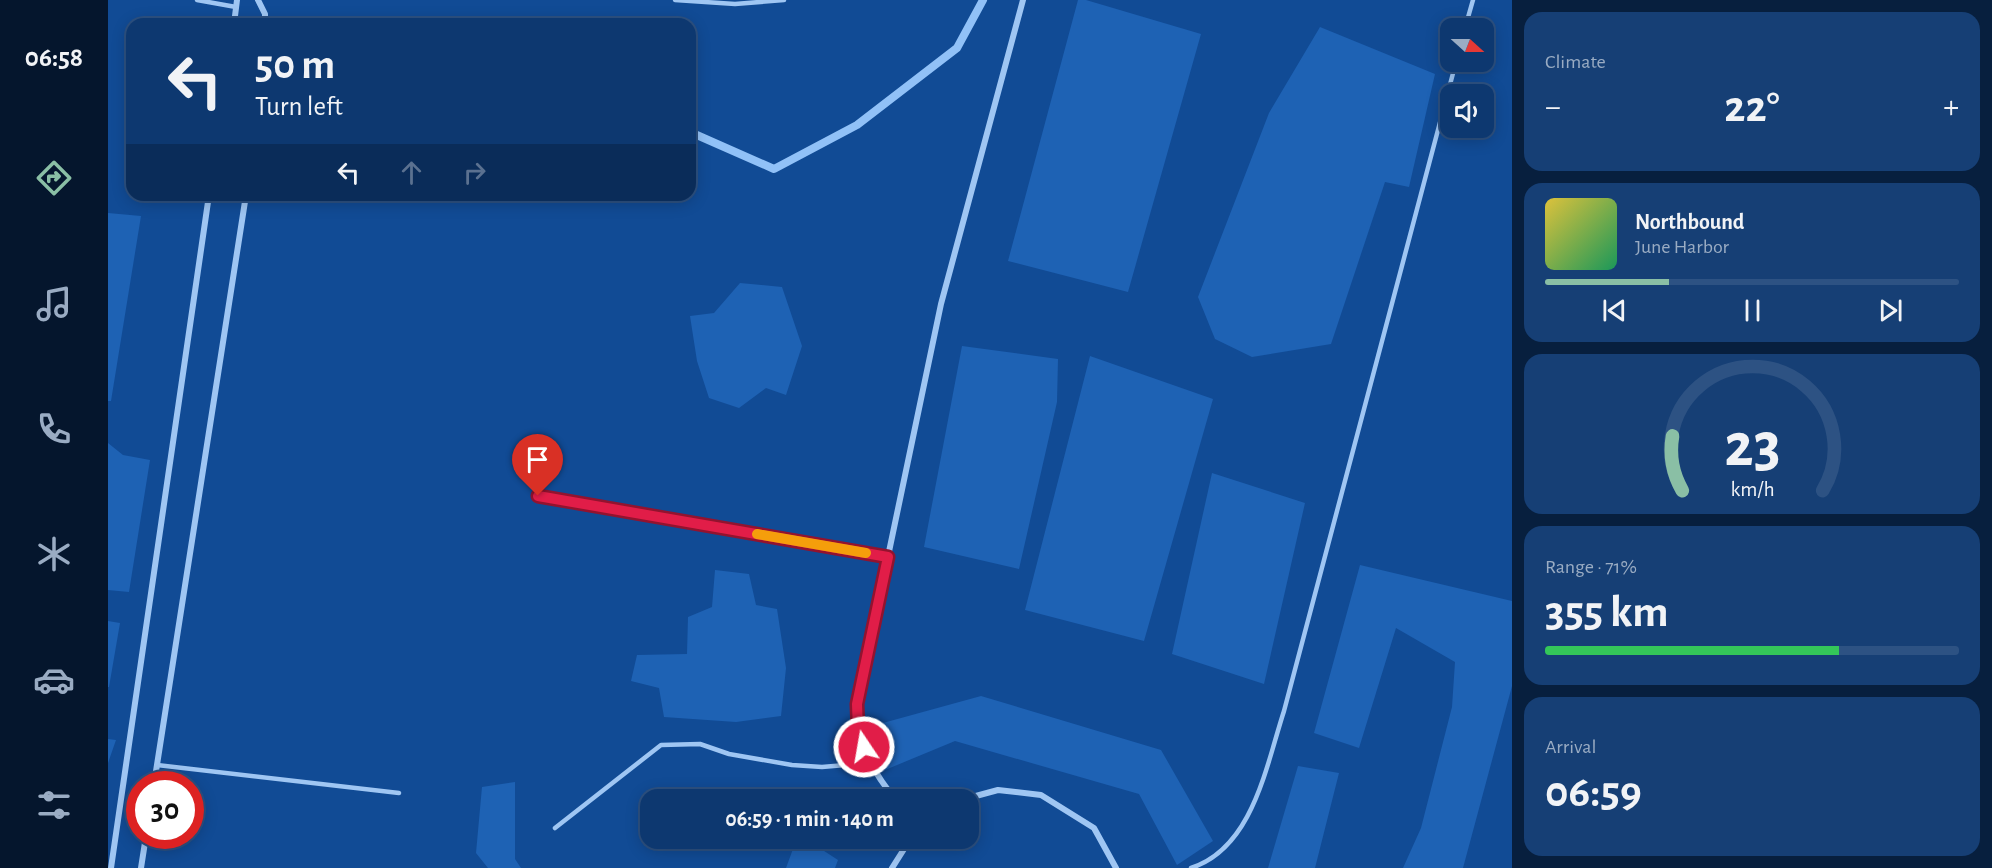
<!DOCTYPE html>
<html lang="en">
<head>
<meta charset="utf-8">
<style>
	:root { --surface:#0d3870; --page:#163f75; --text:#f1f3f6; --muted:#9aacc3; --line:#2d5283; --accent:#8abfa5 }
	body { margin:0; font-family:"Alegreya Sans",sans-serif; background:var(--page); color:var(--text); height:100vh; display:flex; flex-direction:column; font-size:22px; white-space:nowrap }
	* { box-sizing:border-box; margin:0 }
	p { font-size:20px; color:var(--muted) }
	.icon { flex:none; width:33px; height:33px; fill:none; stroke:currentColor; stroke-width:2; stroke-linecap:round; stroke-linejoin:round }
	.map { position:relative; flex:1; overflow:hidden }
	.sheet { display:flex; flex-direction:column; gap:12px; padding:12px; background:#071f3e; width:480px }
	.sheet>* { flex:none }
	.guide { position:absolute; left:18px; top:18px; width:570px; height:183px; border-radius:18px; box-shadow:0 3px 15px #0003,0 0 0 2px var(--line); background:#0d3870; color:var(--text); overflow:hidden }
	.needle { width:39px; rotate:111deg }
	.tools { position:absolute; left:1332px; top:18px; display:grid; gap:12px }
	.tools a { display:grid; place-items:center; width:54px; height:54px; border-radius:12px; background:var(--surface); box-shadow:0 3px 15px #0003,0 0 0 2px var(--line); font-size:30px }
	.speed { position:absolute; left:18px; top:771px; display:flex; gap:12px; font-size:30px; font-weight:700; text-align:center }
	.speed>* { display:grid; place-content:center; width:78px; height:78px; border-radius:50%; background:var(--surface); box-shadow:0 3px 15px #0003,0 0 0 2px var(--line); line-height:1 }
	.speed .limit { border:9px solid #d22; background:#fff; color:#111 }
	.pin { position:absolute; display:grid; place-items:center; width:51px; height:51px; color:#fff; margin:-62px -26px; border-radius:50% 50% 50% 0; rotate:-45deg; box-shadow:0 0 6px #0007 }
	.pin .icon { rotate:45deg }
	.me { position:absolute; width:66px; margin:-33px; rotate:348deg; stroke-linejoin:round; filter:drop-shadow(0 0 4px #0008) }
	.turn { display:flex; align-items:center; gap:21px; height:126px; padding:0 30px; font-size:27px }
	.turn .icon { width:78px; height:78px; stroke-width:2.5 }
	.turn b { display:block; font-size:42px; line-height:51px }
	.lanes { display:flex; align-items:center; height:57px; padding:0 30px; background:#0003; justify-content:center; gap:30px; direction:ltr }
	.lanes .off { opacity:.35 }
	.big { font-size:45px; font-weight:700; line-height:1.1 }
	.sheet .tile { flex:1; display:flex; flex-direction:column; justify-content:center; gap:9px; min-width:0; padding:0 21px; border-radius:18px; background:var(--page) }
	.sheet .dial { align-items:center; gap:0 }
	.dial svg { height:156px; overflow:visible; fill:none; stroke:var(--line); stroke-width:7; stroke-linecap:round; text-anchor:middle }
	.dial text { fill:var(--text); stroke:none }
	.song { display:flex; align-items:center; gap:18px }
	.cover { width:72px; height:72px; border-radius:9px; background:linear-gradient(135deg,hsl(50 70% 55%),hsl(150 70% 35%)) }
	.played { height:6px; border-radius:3px; background:linear-gradient(90deg,var(--accent) 30%,var(--line) 30%) }
	.keys { display:flex; justify-content:space-around; direction:ltr }
	.heat { display:flex; justify-content:space-between; align-items:center; font-size:33px; direction:ltr }
	.charge { height:9px; border-radius:4px; background:linear-gradient(90deg,#34c759 71%,var(--line) 0) }
	.trip { position:absolute; left:532px; top:789px; width:339px; height:60px; border-radius:18px; background:var(--surface); box-shadow:0 3px 15px #0003,0 0 0 2px var(--line); font-weight:700; line-height:60px; text-align:center }
	main { display:flex; flex:1; min-height:0 }
	.menu { display:flex; flex-direction:column; width:108px; justify-content:space-around; align-items:center; background:#05162d; color:var(--muted) }
	.menu .icon { width:42px; height:42px }
	.menu .active { color:var(--accent) }
	.menu b { font-size:27px; color:var(--text) }
	.map>svg:first-child { display:block }
	.lines { fill:none; stroke-linecap:round; stroke-linejoin:round }
	.stream { stroke:#91c1f7; stroke-width:8 }
	.building { fill:#1e62b4 }
	.service { stroke:#9fc6f3; stroke-width:4.5 }
	.minor { stroke:#9fc6f3; stroke-width:6 }
	.route-casing { stroke:#92132f; stroke-width:15 }
	.route { stroke:#e11d48; stroke-width:10 }
	.slow { stroke:#f59e0b; stroke-width:10 }
</style>
</head>
<body>
<main>
<nav class="menu">
<b>06:58</b>
<svg class="icon active" aria-label="directions" viewBox="0 0 24 24"><path d="M12 3l9 9-9 9-9-9zM9 14v-3h6M13 9l2 2-2 2"/></svg>
<svg class="icon" aria-label="music" viewBox="0 0 24 24"><path d="M9 18V5l10-2v13"/><circle cx="6" cy="18" r="3"/><circle cx="16" cy="16" r="3"/></svg>
<svg class="icon" aria-label="phone" viewBox="0 0 24 24"><path d="M5 4h4l2 5-3 2q2 4 5 5l2-3 5 2v4C11 20 4 13 5 4z"/></svg>
<svg class="icon" aria-label="climate" viewBox="0 0 24 24"><path d="M12 3v18M4 7l16 10M4 17L20 7"/></svg>
<svg class="icon" aria-label="car" viewBox="0 0 24 24"><path d="M5 17H2v-5l4-1 3-4h7l3 4 3 1v5h-3M9 17h6M6 11h13"/><circle cx="7" cy="17" r="2"/><circle cx="17" cy="17" r="2"/></svg>
<svg class="icon" aria-label="filters" viewBox="0 0 24 24"><path d="M4 7h16M4 17h16"/><circle cx="9" cy="7" r="2"/><circle cx="15" cy="17" r="2"/></svg>
</nav>
<div class="map">
<svg width="1404" height="868" viewBox="0 0 1404 868">
	<rect width="100%" height="100%" fill="#114b95"/>
	<g class="lines">
		<path class="stream" d="M582,132L666,169L749,125L849,48L875,0"/>
	</g>
	<path class="building" d="M970,0H978L1093,34L1020,292L900,261Z
		M1212,27L1327,74L1301,187L1277,182L1223,344L1144,357L1107,339L1090,297L1161,113Z
		M0,213L33,216L3,401H0Z
		M632,283L674,287L694,346L678,395L658,388L631,408L601,398L589,361L582,316L606,313Z
		M854,346L950,359L949,402L911,569L816,547Z
		M982,356L1105,399L1036,641L917,610Z
		M0,443L15,455L42,460L21,592L0,590Z
		M1104,473L1197,503L1156,684L1064,654Z
		M1252,565L1404,601V686L1355,868H1295L1313,828L1344,707L1347,662L1288,628L1251,748L1206,733Z
		M607,570L641,574L648,605L669,609L678,668L673,716L628,722L556,717L551,688L523,681L529,655L579,654L580,617L604,607Z
		M0,621L12,623L1,687H0Z
		M873,696L1053,750L1105,841L1069,865L1031,794L847,741L777,770L764,726Z
		M0,739L8,740L0,763Z
		M1190,766L1231,773L1207,868H1160Z
		M407,782V859L413,868H380L368,853L374,787Z
		M689,838H696L730,860L727,868H678Z"/>
	<g class="lines">
		<path class="service" d="M89,0L128,7
			M567,0L627,4L676,0
			M1357,28L1365,0
			M431,496L780,557
			M49,765L291,793
			M447,828L553,745L592,744L621,754L684,765L714,767L761,763
			M1083,868C1145,848 1158,766 1176,711L1348,62"/>
		<path class="minor" d="M150,0L157,14V24
			M126,24L129,0
			M46,784L138,195
			M788,800C762,769 751,744 749,704L833,304L915,0
			M853,800L890,790L933,795L986,828L1008,868
			M3,868L101,195
			M33,868L38,836
			M784,868L803,838"/>
	</g>
	<g class="lines">
		<g class="route-casing">
			<path id="route" d="M430,496L780,557L749,704L750,731L756,747"/>
		</g>
		<use href="#route" class="route"/>
		<path class="slow" d="M649,534L758,553"/>
	</g>
</svg>
<div class="tools">
<a><svg class="needle" viewBox="-14 -14 28 28"><path d="M0-13l5 13h-10z" fill="#e53935"/><path d="M0 13l5-13h-10z" fill="#9aacc3"/></svg></a>
<a><svg class="icon" aria-label="sound" viewBox="0 0 24 24"><path d="M4 9h4l5-4v14l-5-4H4zM17 9q2 3 0 6"/></svg></a>
</div>
<div class="speed"><div class="limit">30</div></div>
<div class="pin" style="left:430px;top:496px;background:#d93025"><svg class="icon" aria-label="arrive" viewBox="0 0 24 24"><path d="M6 21V4h12l-3 4 3 4H6"/></svg></div>
<svg class="me" style="left:756px;top:747px" viewBox="-20 -20 40 40"><circle r="17" fill="#e11d48" stroke="#fff" stroke-width="3"/><path d="M0-11L8 9 0 5-8 9z" fill="#fff"/></svg>
<div class="trip">06:59 · 1 min · 140 m</div>
<div class="guide">
<div class="turn"><svg class="icon" aria-label="left" viewBox="0 0 24 24"><path d="M17 20v-9H6M10 6l-5 5 5 5"/></svg><div><b>50 m</b>Turn left</div></div>
<div class="lanes"><svg class="icon" aria-label="left" viewBox="0 0 24 24"><path d="M17 20v-9H6M10 6l-5 5 5 5"/></svg><svg class="icon off" aria-label="ahead" viewBox="0 0 24 24"><path d="M12 20V5M6 11l6-6 6 6"/></svg><svg class="icon off" aria-label="right" viewBox="0 0 24 24"><path d="M7 20v-9h11M14 6l5 5-5 5"/></svg></div>
</div>
</div>
<section class="sheet">
<div class="tile"><p>Climate</p>
<div class="heat"><a>−</a><b class="big">22°</b><a>+</a></div>
</div>
<div class="tile">
<div class="song"><i class="cover"></i><div><b>Northbound</b><p>June Harbor</p></div></div>
<div class="played"></div>
<div class="keys"><svg class="icon" aria-label="previous" viewBox="0 0 24 24"><path d="M18 5L8 12l10 7zM5 5v14"/></svg><svg class="icon" aria-label="pause" viewBox="0 0 24 24"><path d="M8 5v14M16 5v14"/></svg><svg class="icon" aria-label="next" viewBox="0 0 24 24"><path d="M6 5l10 7-10 7zM19 5v14"/></svg></div>
</div>
<div class="tile dial"><svg viewBox="0 0 100 80">
<path d="M14 69A42 42 0 1 1 86 69"/>
<path d="M14 69A42 42 0 0 1 9 41" stroke="#8abfa5"/>
<text x="50" y="56" font-size="32" font-weight="700">23</text>
<text x="50" y="72" font-size="11">km/h</text>
</svg></div>
<div class="tile"><p>Range · 71%</p><b class="big">355 km</b><div class="charge"></div></div>
<div class="tile"><p>Arrival</p><b class="big">06:59</b></div>
</section>
</main>
</body>
</html>
